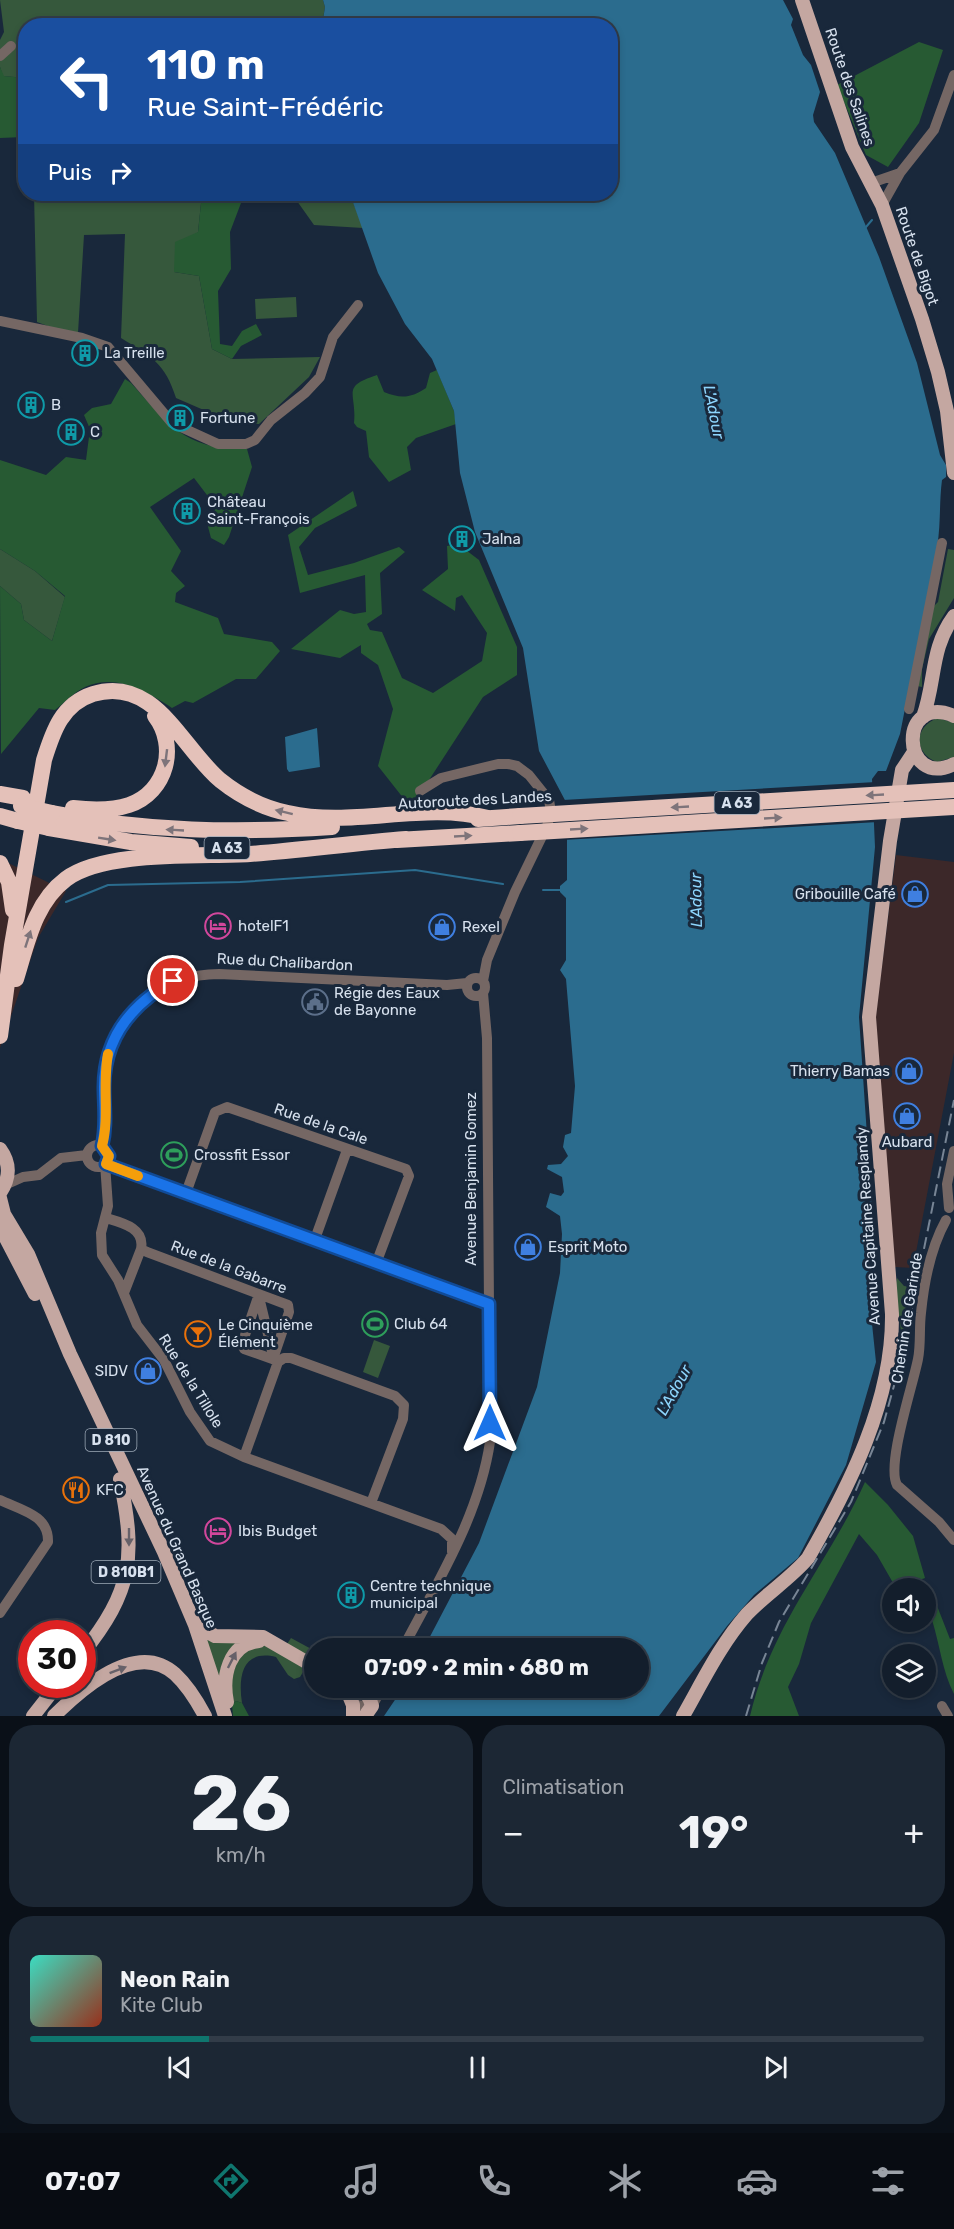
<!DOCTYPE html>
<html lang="fr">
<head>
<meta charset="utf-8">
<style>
	:root { --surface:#131e2c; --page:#1c2734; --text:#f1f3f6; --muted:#9da2a9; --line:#323c48; --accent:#0f766e }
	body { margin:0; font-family:Rubik,sans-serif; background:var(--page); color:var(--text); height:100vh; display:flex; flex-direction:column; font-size:22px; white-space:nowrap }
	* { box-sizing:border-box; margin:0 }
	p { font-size:20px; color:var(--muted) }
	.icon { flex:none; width:33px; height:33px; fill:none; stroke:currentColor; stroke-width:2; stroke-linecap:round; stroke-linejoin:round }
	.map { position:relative; height:1716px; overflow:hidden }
	.details { display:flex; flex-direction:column; gap:9px; padding:9px; background:#0a1018; flex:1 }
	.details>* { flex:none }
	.top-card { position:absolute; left:18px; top:18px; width:600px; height:183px; border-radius:24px; box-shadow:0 3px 9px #0003,0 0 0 2px var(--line); background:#1a4fa0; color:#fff; overflow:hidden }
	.fabs { position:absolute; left:882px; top:1578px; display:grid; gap:12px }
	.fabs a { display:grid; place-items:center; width:54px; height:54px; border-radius:50%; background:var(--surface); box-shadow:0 3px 9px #0003,0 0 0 2px var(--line); font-size:30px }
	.speed { position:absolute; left:18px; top:1620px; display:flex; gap:12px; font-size:30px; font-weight:700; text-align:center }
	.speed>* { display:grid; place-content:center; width:78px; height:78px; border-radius:50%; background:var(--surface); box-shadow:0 3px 9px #0003,0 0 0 2px var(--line); line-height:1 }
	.speed .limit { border:9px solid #d22; background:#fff; color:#111 }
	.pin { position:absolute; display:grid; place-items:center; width:51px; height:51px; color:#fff; margin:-26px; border:3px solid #fff; border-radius:50%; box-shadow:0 2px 6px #0007 }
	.me { position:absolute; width:66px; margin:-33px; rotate:0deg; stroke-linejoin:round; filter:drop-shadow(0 0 4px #0008) }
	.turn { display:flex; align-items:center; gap:21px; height:126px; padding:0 30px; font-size:27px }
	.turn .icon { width:78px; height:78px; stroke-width:2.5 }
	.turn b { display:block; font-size:42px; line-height:51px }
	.then { display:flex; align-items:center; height:57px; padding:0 30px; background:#0003; gap:12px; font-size:22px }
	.big { font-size:45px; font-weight:700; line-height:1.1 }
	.details .tile { flex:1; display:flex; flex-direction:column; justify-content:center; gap:9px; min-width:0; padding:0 21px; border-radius:24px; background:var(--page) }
	.details .dial { align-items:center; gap:0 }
	.dial b { font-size:78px; line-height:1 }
	.song { display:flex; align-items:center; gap:18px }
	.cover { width:72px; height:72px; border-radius:9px; background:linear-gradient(135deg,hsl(170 70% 55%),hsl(10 70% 35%)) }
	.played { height:6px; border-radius:3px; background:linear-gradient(90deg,var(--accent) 20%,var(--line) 20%) }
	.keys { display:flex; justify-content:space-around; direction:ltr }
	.heat { display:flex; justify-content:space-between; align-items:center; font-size:33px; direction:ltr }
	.details .tiles { flex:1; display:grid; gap:9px; grid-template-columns:1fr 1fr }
	.tile:last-child { grid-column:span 2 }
	.trip { position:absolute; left:304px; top:1638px; width:345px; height:60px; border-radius:30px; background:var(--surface); box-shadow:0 3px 9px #0003,0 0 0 2px var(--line); font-weight:700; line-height:60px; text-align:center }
	.dock { display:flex; height:96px; justify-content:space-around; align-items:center; background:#080c12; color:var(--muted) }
	.dock .icon { width:42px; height:42px }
	.dock .selected { color:var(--accent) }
	.dock b { font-size:27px; color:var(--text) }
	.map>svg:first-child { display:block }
	.commercial { fill:#3c2829 }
	.green { fill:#36583c }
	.forest { fill:#275a33 }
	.water { fill:#2b6c8e }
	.pier { fill:#19283b }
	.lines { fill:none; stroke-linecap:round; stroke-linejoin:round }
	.stream { stroke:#2b6c8e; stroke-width:2 }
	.minor { stroke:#756764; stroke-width:10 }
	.major { stroke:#c4a7a1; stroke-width:14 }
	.highway { stroke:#e4c1b9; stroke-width:16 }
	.rail { stroke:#788595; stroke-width:2; stroke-dasharray:12 6; stroke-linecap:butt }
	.highway-bridge { stroke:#e4c1b9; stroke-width:16 }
	.oneway { fill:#7e747a }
	.oneway2 { fill:#666169 }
	.route-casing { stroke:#114b97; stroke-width:15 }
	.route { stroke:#1a73e8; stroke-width:10 }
	.slow { stroke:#f59e0b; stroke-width:10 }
	.labels { text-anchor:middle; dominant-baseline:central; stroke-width:6; stroke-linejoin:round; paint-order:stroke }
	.shield { fill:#19283b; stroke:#9eaab8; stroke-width:1.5 }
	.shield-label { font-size:14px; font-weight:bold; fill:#d7e1ee }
	.street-label { font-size:15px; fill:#d7e1ee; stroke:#19283b }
	.poi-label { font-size:15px; fill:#d7e1ee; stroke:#19283b; text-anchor:start }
	.water-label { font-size:16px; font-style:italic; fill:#8dd5fd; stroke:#19283b }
</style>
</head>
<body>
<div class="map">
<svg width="954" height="1716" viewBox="0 0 954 1716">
	<rect width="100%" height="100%" fill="#19283b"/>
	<path class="commercial" d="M896,855L954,862V1053L913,1268L895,1267L875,1021Z
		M0,859L66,891L38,938L0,1048Z"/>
	<path class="green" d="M0,0H323L325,7L322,25L26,26L25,78L3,76L0,67V40L4,32Z
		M34,194H202L198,232L174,272L199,276L212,349L232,359L320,357L309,377L259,424L205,421L206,411L176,398C165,363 152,357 121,338L125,234L84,235L78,333L64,332L37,322Z
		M292,194H350L363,228L314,225Z
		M296,297L297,317L256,319L255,299Z
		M0,549L35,571L65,597L52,641L24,620L21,604L0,586Z
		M948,549L954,550V598L929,639L922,669V687L917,686L934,606L938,602Z
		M938,718L954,723V757L937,762C913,753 914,726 938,718Z
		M897,1278L904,1286L912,1287L902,1338L895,1289Z
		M374,1340L390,1346L378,1378L363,1372Z
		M205,1635L243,1639L220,1684Z
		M291,1638L315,1651V1661L287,1644Z
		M258,1644L270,1647L302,1667L303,1672L300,1677L294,1679L288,1675L276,1657C242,1649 238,1677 242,1703L236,1701L232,1705C230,1680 229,1653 258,1644Z"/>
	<path class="forest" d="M919,42L943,50L919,123L888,167L866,155L837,85Z
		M0,67L4,76L25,78V178L17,177L16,169L22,168L24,137L0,138Z
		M202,194H250L241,203L230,232L231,269L218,291L220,344L232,346L242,331L256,324L262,335L241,346L232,359L212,349L199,276L174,272L175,242L198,232Z
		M437,370L454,411L456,424L416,438L407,447L411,470L389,482L369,457L366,431L357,427L354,423C357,392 340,387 377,375L384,392C401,399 411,398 426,388L430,373Z
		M125,379L131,383C169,425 185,450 247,449L252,467L229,537L224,545L211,538L207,523L219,503L210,499L194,478L150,507L181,551L171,571L185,586L176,593L175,602L218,618L224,634L272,642L280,651L256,679H236L193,703L185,701L172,708C147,692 116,673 85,687C74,692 64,703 55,710L39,708L1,754L0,586L21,604L24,620L52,641L65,596L35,571L0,549V460L46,475L66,457L86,460L90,429L84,415L92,408L111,404Z
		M353,491L357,506L315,528L299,547L308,575L354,563L399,547L405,552L380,573L382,614L367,624L370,630L382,632L402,678L433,693L482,661L487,633L462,595L456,598L455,611L422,590L448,569L447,546L458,544L479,560L517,647V675L483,697L416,800L404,799L378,766L393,709L378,665L361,653V645L340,658L291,649L340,610L354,614L366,612L365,575L300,593L288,535Z
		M865,1482L888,1505L913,1536L925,1578L896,1588L877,1555L859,1534L811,1623L799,1664L788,1687L799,1716H750C772,1623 827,1566 865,1482Z
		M932,1593L950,1639L954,1638V1694C942,1671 940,1645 932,1620L926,1616V1594Z
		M236,1701L242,1703L249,1716H233L232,1705Z"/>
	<path class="water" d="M323,0H783L793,19L791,25L803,55L811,65L820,92L813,115L814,122L835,153L879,257L917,363L940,455L946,465V477L942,480C939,503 941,525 937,547L900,734L886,771H878L872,779L875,847L859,1017L876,1269L867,1276L876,1362L846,1465L798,1558L754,1595L727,1626L659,1716H384L403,1688H639V1648H424L479,1543L537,1387L560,1273L562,1234L560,1216L546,1207L550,1193L561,1196L564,1192L562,1177L547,1169L548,1165L561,1164L568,1156L563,1147L565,1135L571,1133L575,1086L566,979L560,970L566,960V898L560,892V886L567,880V804L539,751L523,648L475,532L460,473L454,411L432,359L405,324L378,273L350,194H610V26H322L325,7Z
		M317,728L320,767L289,772L287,769L285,737Z"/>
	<path class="pier" d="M876,782L878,822L563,840V800Z"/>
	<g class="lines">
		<path class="stream" d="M866,227L872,220
			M543,890H561
			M66,902L108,885L240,882L415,870L503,884"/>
		<path class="minor" d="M0,56L11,46
			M871,183L900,173
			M882,205L900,173L934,130L954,75
			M0,321L82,338L108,347L172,423L218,444H246L255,440L271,420L305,393L320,377L333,337L358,305
			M909,709L942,543
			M420,791L441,778L498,764H508L517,766L529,775L549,800L551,812L547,826L515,892L487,960L483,981
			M467 987a9 9 0 1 1 18 0a9 9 0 1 1-18 0Z
			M87 1156a11 11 0 1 1 22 0a11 11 0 1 1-22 0Z
			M102,1146C109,1121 101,1094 105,1068C113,1012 164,974 219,974L447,985L467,983
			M105,1164L108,1206L101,1233L102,1255L118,1280L137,1325L164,1360L190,1412L210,1441L244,1457L441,1529L452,1539V1552
			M106,1164L489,1304
			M5,1185L23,1177L39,1175L61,1158L87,1155
			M186,1193L215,1112L227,1107L406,1169L409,1176L377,1261
			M949,1208L947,1184L954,1151
			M106,1218C123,1223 145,1228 141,1249L147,1252L288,1305L289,1312L273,1359
			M946,1220C931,1247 924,1282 921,1313C919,1329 921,1344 918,1359C913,1385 886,1465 897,1485L939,1522L954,1540
			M315,1239L347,1150
			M124,1293L141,1249
			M259,1294L242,1344L244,1349L278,1361
			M259,1297L273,1355
			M278,1362L284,1358H291L395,1396L404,1405L403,1419L371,1503
			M244,1457L278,1362
			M0,1500C21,1510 49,1515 48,1542L0,1613
			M403,1648C437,1583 479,1516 490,1442L487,1038L483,993
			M353,1705L372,1706L382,1688
			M942,1706L948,1716"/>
		<path class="major" d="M802,0L852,147L882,205L922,319L938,372L947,411L954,473
			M954,716C897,692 901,790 954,764
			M923,717C936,681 930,649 954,616
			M0,1149C11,1164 10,1178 0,1193
			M0,1198L4,1214L28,1254L70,1354L164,1552L195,1625L225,1716
			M0,1227L35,1294
			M195,1625L215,1636L263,1637L315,1667
			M82,1654C133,1590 136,1557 120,1479
			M346,1688L353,1705V1716
			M350,1688C363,1690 368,1692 372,1706L365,1716
			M227,1702C222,1677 228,1644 259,1641
			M33,1716L58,1684
			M54,1716C81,1689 136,1639 175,1674C188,1686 197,1701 205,1716
			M683,1716C703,1681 720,1645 747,1614C766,1594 790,1579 808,1558C850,1485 893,1400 892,1314L869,1017L890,841L902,770L914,752"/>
		<path class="highway" d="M0,794L23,798
			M73,808C91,810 111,811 129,805C167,792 178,746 155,716
			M52,813C146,832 237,833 332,827
			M0,816L18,821
			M478,819L520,816
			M49,828L131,842L191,847
			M397,840L520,833
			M0,863L9,882L13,910
			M16,979C27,944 34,903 66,879C105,850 201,857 250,854C302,850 354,843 406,839
			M0,1036L12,945L44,760C53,731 62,704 93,694C155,675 181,747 220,780C240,796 263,808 288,813C354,828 423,801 488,818"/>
		<path class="rail" d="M746,1716L762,1663L779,1622L851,1502L884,1422L903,1353L954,1100"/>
		<path class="highway-bridge" d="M21,806L52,813
			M520,816L954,790
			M18,821L49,828
			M520,833L954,807"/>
	</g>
	<defs><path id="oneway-solid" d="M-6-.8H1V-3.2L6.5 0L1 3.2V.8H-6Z" transform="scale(1.5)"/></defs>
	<g class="oneway">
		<use href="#oneway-solid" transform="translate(166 758) rotate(97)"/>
		<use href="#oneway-solid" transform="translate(875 795) rotate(177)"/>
		<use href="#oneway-solid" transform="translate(680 807) rotate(177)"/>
		<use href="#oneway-solid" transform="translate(284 812) rotate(-166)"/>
		<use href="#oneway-solid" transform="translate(773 818) rotate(-3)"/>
		<use href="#oneway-solid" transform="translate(579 829) rotate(-3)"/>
		<use href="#oneway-solid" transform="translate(175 830) rotate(-177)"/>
		<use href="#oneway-solid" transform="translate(463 836) rotate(-3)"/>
		<use href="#oneway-solid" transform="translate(107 839) rotate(9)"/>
		<use href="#oneway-solid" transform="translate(28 939) rotate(-72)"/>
	</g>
	<g class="oneway2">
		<use href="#oneway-solid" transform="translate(129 1537) rotate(90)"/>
		<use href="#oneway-solid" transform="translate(232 1660) rotate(-63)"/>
		<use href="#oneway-solid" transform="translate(118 1670) rotate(-21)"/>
	</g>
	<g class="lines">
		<g class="route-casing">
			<path id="route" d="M173,981C132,1004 104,1038 104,1087C104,1107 107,1126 102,1146L109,1156L106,1164L489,1304L490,1423"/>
		</g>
		<use href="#route" class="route"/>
		<path class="slow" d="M108,1054C102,1085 110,1116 102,1146L109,1156L106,1164L138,1176"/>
	</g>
	<defs>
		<g id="building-ring" transform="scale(1.35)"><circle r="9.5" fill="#19283b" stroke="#0f9aa8" stroke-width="1.5"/><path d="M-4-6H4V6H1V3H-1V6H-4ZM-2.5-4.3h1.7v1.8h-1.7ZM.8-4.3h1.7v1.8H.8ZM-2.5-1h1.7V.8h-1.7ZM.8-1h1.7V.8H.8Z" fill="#0f9aa8"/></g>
		<g id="shop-ring" transform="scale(1.35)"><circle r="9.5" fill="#19283b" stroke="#3f7fe0" stroke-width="1.5"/><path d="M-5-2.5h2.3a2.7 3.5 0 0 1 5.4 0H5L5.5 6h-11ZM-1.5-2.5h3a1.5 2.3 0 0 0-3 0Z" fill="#3f7fe0"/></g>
		<g id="hotel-ring" transform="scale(1.35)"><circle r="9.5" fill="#19283b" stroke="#d1479c" stroke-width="1.5"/><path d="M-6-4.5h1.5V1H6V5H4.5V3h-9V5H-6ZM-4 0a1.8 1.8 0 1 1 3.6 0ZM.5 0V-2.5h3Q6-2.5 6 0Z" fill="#d1479c"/></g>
		<g id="civic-ring" transform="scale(1.35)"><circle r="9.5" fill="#19283b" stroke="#5c6f8a" stroke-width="1.5"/><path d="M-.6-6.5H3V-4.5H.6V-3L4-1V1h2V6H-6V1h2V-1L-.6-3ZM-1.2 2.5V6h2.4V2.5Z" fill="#5c6f8a"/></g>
		<g id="stadium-ring" transform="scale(1.35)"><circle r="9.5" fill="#19283b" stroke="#2e9e5b" stroke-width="1.5"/><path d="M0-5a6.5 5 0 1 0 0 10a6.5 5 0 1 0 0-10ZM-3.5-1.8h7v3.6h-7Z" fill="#2e9e5b"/></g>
		<g id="bar-ring" transform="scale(1.35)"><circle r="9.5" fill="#19283b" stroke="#e8710a" stroke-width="1.5"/><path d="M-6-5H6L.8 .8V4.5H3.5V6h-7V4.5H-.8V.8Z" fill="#e8710a"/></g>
		<g id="restaurant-ring" transform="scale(1.35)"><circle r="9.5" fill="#19283b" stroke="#e8710a" stroke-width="1.5"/><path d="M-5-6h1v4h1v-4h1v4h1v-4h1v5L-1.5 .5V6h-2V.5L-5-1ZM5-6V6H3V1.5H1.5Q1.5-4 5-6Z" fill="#e8710a"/></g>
	</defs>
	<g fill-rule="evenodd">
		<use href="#building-ring" x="85" y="353"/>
		<use href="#building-ring" x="31" y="405"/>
		<use href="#building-ring" x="180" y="418"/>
		<use href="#building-ring" x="71" y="432"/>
		<use href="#building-ring" x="187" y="511"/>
		<use href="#building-ring" x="462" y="539"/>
		<use href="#shop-ring" x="915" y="894"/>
		<use href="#hotel-ring" x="218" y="926"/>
		<use href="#shop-ring" x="442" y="927"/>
		<use href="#civic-ring" x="315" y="1002"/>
		<use href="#shop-ring" x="909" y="1071"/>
		<use href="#shop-ring" x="907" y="1116"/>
		<use href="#stadium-ring" x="174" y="1155"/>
		<use href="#shop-ring" x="528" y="1247"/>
		<use href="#stadium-ring" x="375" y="1324"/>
		<use href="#bar-ring" x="198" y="1334"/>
		<use href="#shop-ring" x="148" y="1371"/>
		<use href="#restaurant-ring" x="76" y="1490"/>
		<use href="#hotel-ring" x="218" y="1531"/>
		<use href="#building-ring" x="351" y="1595"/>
	</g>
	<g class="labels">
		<g class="shield">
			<rect x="714.5" y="792" width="45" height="22" rx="4.5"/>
			<rect x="204.5" y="837" width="45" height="22" rx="4.5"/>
			<rect x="85.5" y="1429" width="51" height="22" rx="4.5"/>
			<rect x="91.5" y="1561" width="69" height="22" rx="4.5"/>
		</g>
		<g class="shield-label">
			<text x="737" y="803">A 63</text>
			<text x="227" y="848">A 63</text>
			<text x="111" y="1440">D 810</text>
			<text x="126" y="1572">D 810B1</text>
		</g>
		<g class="street-label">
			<text transform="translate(850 87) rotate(71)">Route des Salines</text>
			<text transform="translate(917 256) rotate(71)">Route de Bigot</text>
			<text transform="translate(475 800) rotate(-3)">Autoroute des Landes</text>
			<text transform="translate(285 962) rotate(3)">Rue du Chalibardon</text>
			<text transform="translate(321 1124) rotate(19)">Rue de la Cale</text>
			<text transform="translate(471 1179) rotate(-90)">Avenue Benjamin Gomez</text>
			<text transform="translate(868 1226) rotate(-94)">Avenue Capitaine Resplandy</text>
			<text transform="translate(229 1267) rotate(21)">Rue de la Gabarre</text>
			<text transform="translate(907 1318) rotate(-81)">Chemin de Garinde</text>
			<text transform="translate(191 1381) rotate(58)">Rue de la Tillole</text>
			<text transform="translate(177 1547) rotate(66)">Avenue du Grand Basque</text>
		</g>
		<g class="poi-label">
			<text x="104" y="353">La Treille</text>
			<text x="51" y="405">B</text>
			<text x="200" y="418">Fortune</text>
			<text x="90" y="432">C</text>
			<text x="207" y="502">Château<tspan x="207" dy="17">Saint-François</tspan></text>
			<text x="482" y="539">Jalna</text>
			<text x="896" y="894" text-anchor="end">Gribouille Café</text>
			<text x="238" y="926">hotelF1</text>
			<text x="462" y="927">Rexel</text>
			<text x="334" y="993">Régie des Eaux<tspan x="334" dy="17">de Bayonne</tspan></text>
			<text x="890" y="1071" text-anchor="end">Thierry Bamas</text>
			<text x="907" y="1142" text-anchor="middle">Aubard</text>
			<text x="194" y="1155">Crossfit Essor</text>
			<text x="548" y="1247">Esprit Moto</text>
			<text x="394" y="1324">Club 64</text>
			<text x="218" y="1325">Le Cinquième<tspan x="218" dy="17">Élément</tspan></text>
			<text x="128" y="1371" text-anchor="end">SIDV</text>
			<text x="96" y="1490">KFC</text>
			<text x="238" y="1531">Ibis Budget</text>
			<text x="370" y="1586">Centre technique<tspan x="370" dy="17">municipal</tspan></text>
		</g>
		<g class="water-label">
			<text transform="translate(714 412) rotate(79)">L'Adour</text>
			<text transform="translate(696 900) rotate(-91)">L'Adour</text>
			<text transform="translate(674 1390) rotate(-61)">L'Adour</text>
		</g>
	</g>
</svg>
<div class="fabs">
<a><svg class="icon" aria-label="sound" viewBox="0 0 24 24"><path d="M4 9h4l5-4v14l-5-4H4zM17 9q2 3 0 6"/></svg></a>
<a><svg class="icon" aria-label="layers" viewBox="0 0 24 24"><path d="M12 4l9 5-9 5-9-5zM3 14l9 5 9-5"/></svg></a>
</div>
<div class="speed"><div class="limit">30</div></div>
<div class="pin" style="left:173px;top:981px;background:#d93025"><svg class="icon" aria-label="arrive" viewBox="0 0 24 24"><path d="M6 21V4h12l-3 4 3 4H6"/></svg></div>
<svg class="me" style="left:490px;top:1423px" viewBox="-20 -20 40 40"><path d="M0-17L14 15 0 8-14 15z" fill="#1a73e8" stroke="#fff" stroke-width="4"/></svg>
<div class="trip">07:09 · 2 min · 680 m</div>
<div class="top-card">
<div class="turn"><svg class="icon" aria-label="left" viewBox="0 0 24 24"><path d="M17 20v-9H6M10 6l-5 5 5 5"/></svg><div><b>110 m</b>Rue Saint-Frédéric</div></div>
<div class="then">Puis<svg class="icon" aria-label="right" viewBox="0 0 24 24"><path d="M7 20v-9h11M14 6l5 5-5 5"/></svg></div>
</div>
</div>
<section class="details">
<div class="tiles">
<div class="tile dial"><b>26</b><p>km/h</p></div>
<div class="tile"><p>Climatisation</p>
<div class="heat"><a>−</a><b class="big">19°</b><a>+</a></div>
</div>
<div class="tile">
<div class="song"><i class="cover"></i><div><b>Neon Rain</b><p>Kite Club</p></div></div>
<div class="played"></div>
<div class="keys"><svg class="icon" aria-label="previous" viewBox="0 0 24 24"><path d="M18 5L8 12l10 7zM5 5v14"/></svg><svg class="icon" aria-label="pause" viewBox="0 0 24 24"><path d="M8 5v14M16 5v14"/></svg><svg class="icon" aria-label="next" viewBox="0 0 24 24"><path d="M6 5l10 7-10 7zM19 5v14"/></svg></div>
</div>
</div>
</section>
<nav class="dock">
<b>07:07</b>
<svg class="icon selected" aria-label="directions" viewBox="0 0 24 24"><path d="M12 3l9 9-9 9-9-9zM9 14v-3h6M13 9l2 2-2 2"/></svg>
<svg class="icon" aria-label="music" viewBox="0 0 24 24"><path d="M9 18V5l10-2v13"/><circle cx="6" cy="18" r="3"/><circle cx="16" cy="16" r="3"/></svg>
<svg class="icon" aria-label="phone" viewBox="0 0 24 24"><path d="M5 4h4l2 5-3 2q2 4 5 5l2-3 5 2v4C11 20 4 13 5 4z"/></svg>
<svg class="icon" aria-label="climate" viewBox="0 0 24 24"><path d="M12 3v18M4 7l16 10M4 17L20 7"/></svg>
<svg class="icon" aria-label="car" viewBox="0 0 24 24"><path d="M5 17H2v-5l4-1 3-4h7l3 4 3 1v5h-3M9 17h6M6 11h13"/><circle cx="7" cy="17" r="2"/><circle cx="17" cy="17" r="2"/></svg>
<svg class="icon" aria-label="filters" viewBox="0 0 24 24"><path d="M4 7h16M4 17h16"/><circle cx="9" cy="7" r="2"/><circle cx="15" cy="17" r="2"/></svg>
</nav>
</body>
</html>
